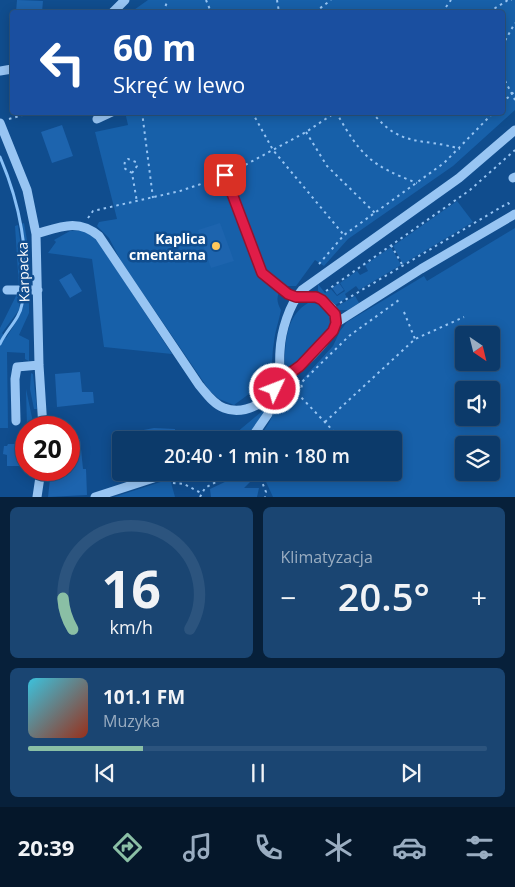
<!DOCTYPE html>
<html lang="pl">
<head>
<meta charset="utf-8">
<style>
	:root { --surface:#0c3a6a; --page:#1a4572; --text:#f1f3f6; --muted:#9aadc1; --line:#2c547e; --accent:#8abfa5 }
	body { margin:0; font-family:"Open Sans",sans-serif; background:var(--page); color:var(--text); height:100vh; display:flex; flex-direction:column; font-size:19px; white-space:nowrap }
	* { box-sizing:border-box; margin:0 }
	p { font-size:16px; color:var(--muted) }
	.icon { flex:none; width:28px; height:28px; fill:none; stroke:currentColor; stroke-width:2; stroke-linecap:round; stroke-linejoin:round }
	.map { position:relative; height:497px; overflow:hidden }
	.sheet { display:flex; flex-direction:column; gap:10px; padding:10px; background:#07203a; flex:1 }
	.sheet>* { flex:none }
	.banner { position:absolute; left:10px; top:10px; width:495px; height:105px; border-radius:5px; box-shadow:0 2px 12px #0003,0 0 0 1px var(--line); background:#1a4fa0; color:#fff; overflow:hidden }
	.needle { width:32px; rotate:145deg }
	.tools { position:absolute; left:455px; top:326px; display:grid; gap:10px }
	.tools a { display:grid; place-items:center; width:45px; height:45px; border-radius:5px; background:var(--surface); box-shadow:0 2px 12px #0003,0 0 0 1px var(--line); font-size:25px }
	.speed { position:absolute; left:15px; top:416px; display:flex; gap:10px; font-size:25px; font-weight:700; text-align:center }
	.speed>* { display:grid; place-content:center; width:65px; height:65px; border-radius:50%; background:var(--surface); box-shadow:0 2px 12px #0003,0 0 0 1px var(--line); line-height:1 }
	.speed .limit { border:8px solid #d22; background:#fff; color:#111 }
	.pin { position:absolute; display:grid; place-items:center; width:42px; height:42px; color:#fff; margin:-21px; border-radius:10px; box-shadow:0 2px 8px #0006 }
	.me { position:absolute; width:55px; margin:-28px; rotate:47deg; stroke-linejoin:round; filter:drop-shadow(0 0 4px #0008) }
	.turn { display:flex; align-items:center; gap:18px; height:105px; padding:0 20px; font-size:22px }
	.turn .icon { width:65px; height:65px; stroke-width:2.5 }
	.turn b { display:block; font-size:35px; line-height:42px }
	.big { font-size:38px; font-weight:600; line-height:1.1 }
	.sheet .widget { flex:1; display:flex; flex-direction:column; justify-content:center; gap:8px; min-width:0; padding:0 18px; border-radius:8px; background:var(--page) }
	.sheet .dial { align-items:center; gap:0 }
	.dial svg { height:130px; overflow:visible; fill:none; stroke:var(--line); stroke-width:7; stroke-linecap:round; text-anchor:middle }
	.dial text { fill:var(--text); stroke:none }
	.song { display:flex; align-items:center; gap:15px }
	.cover { width:60px; height:60px; border-radius:8px; background:linear-gradient(135deg,hsl(190 70% 55%),hsl(10 70% 35%)) }
	.played { height:5px; border-radius:2px; background:linear-gradient(90deg,var(--accent) 25%,var(--line) 25%) }
	.keys { display:flex; justify-content:space-around; direction:ltr }
	.heat { display:flex; justify-content:space-between; align-items:center; font-size:28px; direction:ltr }
	.sheet .tiles { flex:1; display:grid; gap:10px; grid-template-columns:1fr 1fr }
	.widget:last-child { grid-column:span 2 }
	.trip { position:absolute; left:112px; top:431px; width:290px; height:50px; border-radius:5px; background:var(--surface); box-shadow:0 2px 12px #0003,0 0 0 1px var(--line); font-weight:600; line-height:50px; text-align:center }
	.menu { display:flex; height:80px; justify-content:space-around; align-items:center; background:#05172a; color:var(--muted) }
	.menu .icon { width:35px; height:35px }
	.menu .selected { color:var(--accent) }
	.menu b { font-size:22px; color:var(--text) }
	.map>svg:first-child { display:block }
	.green { fill:#1760a9; fill-rule:evenodd }
	.lines { fill:none; stroke-linecap:round; stroke-linejoin:round }
	.stream { stroke:#8ac1f7; stroke-width:3 }
	.building { fill:#1d64ae }
	.path { stroke:#98c5f3; stroke-width:2; stroke-dasharray:2.5 4; stroke-linecap:butt }
	.minor { stroke:#98c5f3; stroke-width:9 }
	.route-casing { stroke:#92132f; stroke-width:12 }
	.route { stroke:#e11d48; stroke-width:9 }
	.poi-dot { fill:#ffc85a; stroke:#104d8e; stroke-width:2 }
	.labels { text-anchor:middle; dominant-baseline:central; stroke-width:5; stroke-linejoin:round; paint-order:stroke }
	.poi-label { font-size:14px; font-weight:bold; fill:#fff; stroke:#104d8e; text-anchor:end }
	.street-label { font-size:14px; fill:#fff; stroke:#104d8e }
</style>
</head>
<body>
<div class="map">
<svg width="515" height="497" viewBox="0 0 515 497">
	<rect width="100%" height="100%" fill="#104d8e"/>
	<path class="green" d="M148,0H515V110L453,166L348,239L324,266L315,260L296,286H283C276,295 276,301 281,310C279,321 275,331 274,342C271,357 274,370 267,385H258L253,391L234,405L219,399L209,390L121,261L109,238L97,226L99,222L117,219L95,132L128,125L125,112H502V12H131Z
		M457,201L473,222L403,264L393,246Z
		M24,223L29,252V286L26,287V258L21,224Z
		M18,225L23,261L22,286L19,287L15,226Z
		M515,228V497H273L262,473L394,472V440H258L270,421L277,405H281L301,388L299,383L333,346L340,331L347,322L424,276L427,281ZM464,335H491V362H464ZM464,390H491V418H464ZM464,445H491V472H464Z
		M80,230L94,235L172,354L104,347L92,259L48,253L56,242L54,240L70,231Z
		M391,247L401,265L359,290L356,286L345,294L347,298L335,305L318,291V284L325,293L331,289L337,296L345,291L340,283L357,271L360,275L368,271L365,265Z
		M18,292H21L19,310L2,333L6,338C16,322 24,312 25,292L29,293V313L19,335L29,340V361L25,359V353L7,352L8,428H0V328Z
		M355,296L359,303L348,310H337L336,307Z
		M308,303C322,302 331,309 332,324L291,368L288,369C283,365 285,361 285,355C286,335 289,314 308,303Z
		M31,373L33,374L37,409H34L30,389Z
		M26,389L34,427H27Z
		M266,408C262,420 246,440 233,440L230,438Z
		M170,479L175,497H114Z"/>
	<g class="lines">
		<path class="stream" d="M0,157C19,201 31,256 22,304C20,319 6,330 0,344"/>
	</g>
	<path class="building" d="M17,0L43,1L42,12H16Z
		M62,125L73,156L52,163L41,132Z
		M220,223L234,261L211,268L198,230Z
		M71,273L82,291L70,298L59,280Z
		M339,283L344,290L337,295L332,288Z
		M80,372L82,392H93L94,403L57,407L55,374Z
		M154,428L175,429V439L133,440V432Z
		M80,439L83,469H86L87,495L48,497L51,470H69V440Z
		M8,444H21V466H7V455L3,454L4,446H7Z
		M246,472H260L244,488H259L257,497H211L210,489Z"/>
	<g class="lines">
		<path class="path" d="M206,0L211,12
			M277,0L279,12
			M446,7L451,0
			M163,12L168,0
			M315,12L331,0
			M489,12L508,0H512
			M502,46L515,23
			M502,75L515,100
			M502,103L515,91
			M142,112L153,198
			M252,112L273,150L343,234
			M336,112C361,156 370,165 417,183
			M372,112C401,149 423,137 460,149
			M9,119L33,112
			M306,132L327,166L375,213
			M234,171L306,132L336,112
			M132,173L124,168L125,161L128,159L136,162L137,166L132,173L137,202
			M88,218L93,211L180,191L216,179
			M391,245L403,266
			M319,264L344,235L444,163L494,112
			M326,291L470,190L515,150
			M340,303L508,203L511,206
			M404,312L415,339
			M299,380L298,386L301,389
			M297,393L342,440
			M279,410L302,388L301,383L349,336L399,300
			M325,422L415,339L464,317
			M323,440L335,432
			M258,472L266,492L265,497
			M263,479L274,472
			M173,483L184,484L201,493
			M200,497L205,488L234,472"/>
		<path class="minor" d="M113,12L125,0
			M0,71L12,69
			M97,119L112,112
			M0,123L27,190L36,234L39,365L43,428
			M225,175L262,273L288,294L296,297H316L323,300L332,308L336,323
			M513,178L515,177
			M36,234C60,227 78,218 99,236L199,385C206,393 213,404 224,408C244,416 273,401 278,382C281,373 279,361 280,351C281,331 289,305 302,290L459,178L515,130
			M7,290H38
			M279,381C298,370 328,344 336,323L421,269L515,214
			M16,421L15,379L17,367L39,365
			M250,440L268,414L269,399
			M37,497L41,470
			M95,497L172,472"/>
	</g>
	<g class="lines">
		<g class="route-casing">
			<path id="route" d="M225,175L262,273L288,294L296,297H316L322,300L335,314L336,323L333,331L300,366L279,381L275,389"/>
		</g>
		<use href="#route" class="route"/>
	</g>
	<circle class="poi-dot" cx="216" cy="246" r="5"/>
	<g class="labels">
		<g class="poi-label">
			<text x="206" y="238">Kaplica<tspan x="206" dy="16">cmentarna</tspan></text>
		</g>
		<g class="street-label">
			<text transform="translate(23 272) rotate(-92)">Karpacka</text>
		</g>
	</g>
</svg>
<div class="tools">
<a><svg class="needle" viewBox="-14 -14 28 28"><path d="M0-13l5 13h-10z" fill="#e53935"/><path d="M0 13l5-13h-10z" fill="#9aadc1"/></svg></a>
<a><svg class="icon" aria-label="sound" viewBox="0 0 24 24"><path d="M4 9h4l5-4v14l-5-4H4zM17 9q2 3 0 6"/></svg></a>
<a><svg class="icon" aria-label="layers" viewBox="0 0 24 24"><path d="M12 4l9 5-9 5-9-5zM3 14l9 5 9-5"/></svg></a>
</div>
<div class="speed"><div class="limit">20</div></div>
<div class="pin" style="left:225px;top:175px;background:#d93025"><svg class="icon" aria-label="arrive" viewBox="0 0 24 24"><path d="M6 21V4h12l-3 4 3 4H6"/></svg></div>
<svg class="me" style="left:275px;top:389px" viewBox="-20 -20 40 40"><circle r="17" fill="#e11d48" stroke="#fff" stroke-width="3"/><path d="M0-11L8 9 0 5-8 9z" fill="#fff"/></svg>
<div class="trip">20:40 · 1 min · 180 m</div>
<div class="banner">
<div class="turn"><svg class="icon" aria-label="left" viewBox="0 0 24 24"><path d="M17 20v-9H6M10 6l-5 5 5 5"/></svg><div><b>60 m</b>Skręć w lewo</div></div>
</div>
</div>
<section class="sheet">
<div class="tiles">
<div class="widget dial"><svg viewBox="0 0 100 80">
<path d="M14 69A42 42 0 1 1 86 69"/>
<path d="M14 69A42 42 0 0 1 8 50" stroke="#8abfa5"/>
<text x="50" y="56" font-size="32" font-weight="700">16</text>
<text x="50" y="72" font-size="11">km/h</text>
</svg></div>
<div class="widget"><p>Klimatyzacja</p>
<div class="heat"><a>−</a><b class="big">20.5°</b><a>+</a></div>
</div>
<div class="widget">
<div class="song"><i class="cover"></i><div><b>101.1 FM</b><p>Muzyka</p></div></div>
<div class="played"></div>
<div class="keys"><svg class="icon" aria-label="previous" viewBox="0 0 24 24"><path d="M18 5L8 12l10 7zM5 5v14"/></svg><svg class="icon" aria-label="pause" viewBox="0 0 24 24"><path d="M8 5v14M16 5v14"/></svg><svg class="icon" aria-label="next" viewBox="0 0 24 24"><path d="M6 5l10 7-10 7zM19 5v14"/></svg></div>
</div>
</div>
</section>
<nav class="menu">
<b>20:39</b>
<svg class="icon selected" aria-label="directions" viewBox="0 0 24 24"><path d="M12 3l9 9-9 9-9-9zM9 14v-3h6M13 9l2 2-2 2"/></svg>
<svg class="icon" aria-label="music" viewBox="0 0 24 24"><path d="M9 18V5l10-2v13"/><circle cx="6" cy="18" r="3"/><circle cx="16" cy="16" r="3"/></svg>
<svg class="icon" aria-label="phone" viewBox="0 0 24 24"><path d="M5 4h4l2 5-3 2q2 4 5 5l2-3 5 2v4C11 20 4 13 5 4z"/></svg>
<svg class="icon" aria-label="climate" viewBox="0 0 24 24"><path d="M12 3v18M4 7l16 10M4 17L20 7"/></svg>
<svg class="icon" aria-label="car" viewBox="0 0 24 24"><path d="M5 17H2v-5l4-1 3-4h7l3 4 3 1v5h-3M9 17h6M6 11h13"/><circle cx="7" cy="17" r="2"/><circle cx="17" cy="17" r="2"/></svg>
<svg class="icon" aria-label="filters" viewBox="0 0 24 24"><path d="M4 7h16M4 17h16"/><circle cx="9" cy="7" r="2"/><circle cx="15" cy="17" r="2"/></svg>
</nav>
</body>
</html>
